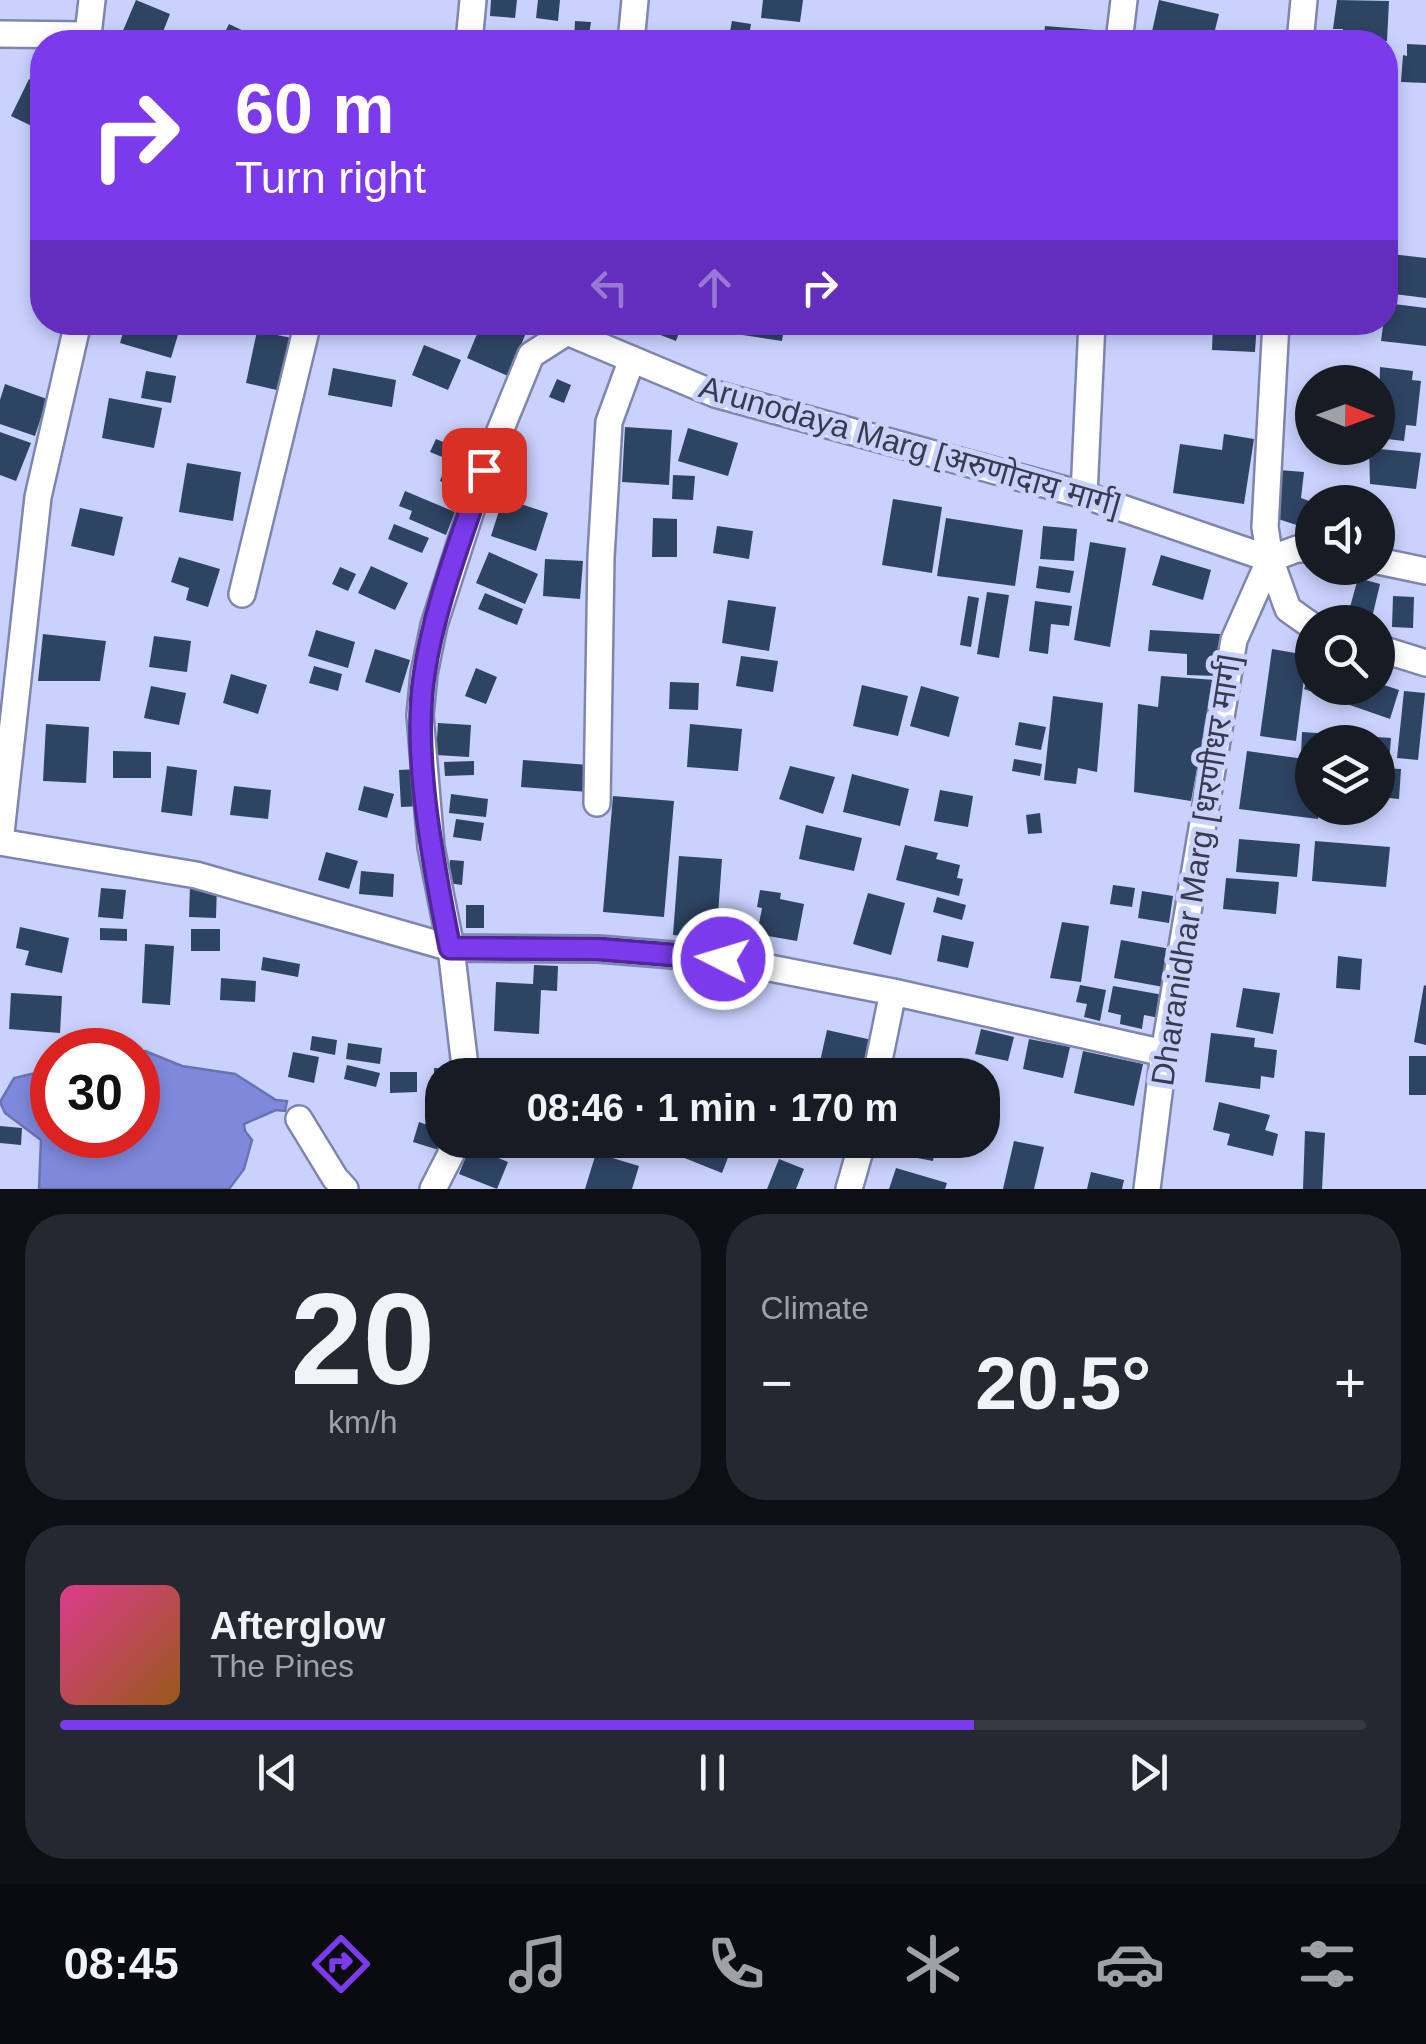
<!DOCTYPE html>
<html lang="en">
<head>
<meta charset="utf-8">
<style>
	:root { --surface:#171b24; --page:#242831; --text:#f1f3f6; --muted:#9ea1a6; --line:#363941; --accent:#7c3aed }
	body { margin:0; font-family:Helvetica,"Noto Sans Devanagari",sans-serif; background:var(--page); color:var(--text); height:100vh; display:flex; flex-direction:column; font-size:38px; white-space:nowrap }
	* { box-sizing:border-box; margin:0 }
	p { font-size:32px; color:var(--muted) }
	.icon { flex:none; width:55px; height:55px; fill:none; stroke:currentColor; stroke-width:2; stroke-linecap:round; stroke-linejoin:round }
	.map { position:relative; height:1189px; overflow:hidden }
	.details { display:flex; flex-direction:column; gap:25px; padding:25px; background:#0d0f14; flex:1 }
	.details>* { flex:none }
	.hud { position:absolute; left:30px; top:30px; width:1368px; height:305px; border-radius:40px; box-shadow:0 5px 15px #0003; background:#7c3aed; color:#fff; overflow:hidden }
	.needle { width:65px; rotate:91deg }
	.controls { position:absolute; left:1295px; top:365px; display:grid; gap:20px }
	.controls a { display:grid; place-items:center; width:100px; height:100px; border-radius:50%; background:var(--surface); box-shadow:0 5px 15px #0003; font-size:50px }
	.speed { position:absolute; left:30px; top:1028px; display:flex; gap:20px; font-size:50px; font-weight:700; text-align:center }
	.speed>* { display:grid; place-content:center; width:130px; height:130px; border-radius:50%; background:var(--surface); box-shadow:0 5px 15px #0003; line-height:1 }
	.speed .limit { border:15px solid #d22; background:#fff; color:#111 }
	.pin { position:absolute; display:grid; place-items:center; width:85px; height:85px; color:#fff; margin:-42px; border-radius:20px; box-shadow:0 5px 15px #0006 }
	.me { position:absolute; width:110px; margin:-55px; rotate:275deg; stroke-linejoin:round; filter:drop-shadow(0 0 8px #0008) }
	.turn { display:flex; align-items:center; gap:35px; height:210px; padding:0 40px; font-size:45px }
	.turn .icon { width:130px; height:130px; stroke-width:2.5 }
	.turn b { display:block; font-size:70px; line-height:85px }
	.lanes { display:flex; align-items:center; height:95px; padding:0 40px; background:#0003; justify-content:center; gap:50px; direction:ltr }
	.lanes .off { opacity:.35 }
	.big { font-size:75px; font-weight:800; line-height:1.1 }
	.details .tile { flex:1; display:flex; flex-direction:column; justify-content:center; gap:15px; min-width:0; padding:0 35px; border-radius:40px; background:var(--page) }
	.details .dial { align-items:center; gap:0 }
	.dial b { font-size:130px; line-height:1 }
	.song { display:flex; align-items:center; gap:30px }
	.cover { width:120px; height:120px; border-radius:15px; background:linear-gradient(135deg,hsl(330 70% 55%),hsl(30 70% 35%)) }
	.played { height:10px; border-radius:5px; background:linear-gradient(90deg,var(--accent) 70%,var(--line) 70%) }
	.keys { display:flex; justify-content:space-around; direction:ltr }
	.heat { display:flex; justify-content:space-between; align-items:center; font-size:55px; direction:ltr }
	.details .tiles { flex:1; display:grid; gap:25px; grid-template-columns:1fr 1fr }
	.tile:last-child { grid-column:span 2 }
	.trip { position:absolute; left:425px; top:1058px; width:575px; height:100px; border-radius:40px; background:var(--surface); box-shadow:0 5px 15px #0003; font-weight:800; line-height:100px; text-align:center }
	.tab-bar { display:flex; height:160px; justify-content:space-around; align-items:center; background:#090b0e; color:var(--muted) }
	.tab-bar .icon { width:70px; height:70px }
	.tab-bar .current { color:var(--accent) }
	.tab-bar b { font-size:45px; color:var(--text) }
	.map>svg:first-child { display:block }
	.water { fill:#7f89dc; stroke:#6a72b1; stroke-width:2.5 }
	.building { fill:#2e4463 }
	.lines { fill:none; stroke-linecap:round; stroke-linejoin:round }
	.minor-casing { stroke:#7f86ae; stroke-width:30 }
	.minor { stroke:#fff; stroke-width:25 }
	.route-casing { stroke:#51269a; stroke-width:25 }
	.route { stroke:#7c3aed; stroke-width:18 }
	.labels { text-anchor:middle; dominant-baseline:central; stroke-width:10; stroke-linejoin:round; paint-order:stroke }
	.street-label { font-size:32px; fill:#383b4c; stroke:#c9d1fd }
</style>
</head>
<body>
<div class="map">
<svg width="1426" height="1189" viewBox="0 0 1426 1189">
	<rect width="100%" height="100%" fill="#c9d1fd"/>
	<path class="water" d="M145,1051L182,1066L235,1074L276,1100L287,1101L285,1111L276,1110L244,1124L245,1131L252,1140L244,1169L229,1189H39L41,1140L5,1113L0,1102L14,1078L52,1069V1135H138V1052Z"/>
	<path class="building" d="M136,0L170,14L159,42H145L122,33Z
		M491,0H517L515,18L490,16Z
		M538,0H560L558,21L536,18Z
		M763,0H803L800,22L761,18Z
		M1159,0L1219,14L1212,42H1180L1151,36Z
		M1337,0L1389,1L1387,41L1342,38L1343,29H1333Z
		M575,21L591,22L588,42H574Z
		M732,21L751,24L748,42H728Z
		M229,24L254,36L251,42H220Z
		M1045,26L1095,30L1094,42H1043Z
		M1407,44L1426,45V83L1401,82L1403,55L1407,56Z
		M29,79L42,86V131L11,116Z
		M1385,121H1393L1391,164H1385Z
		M1391,254L1426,258V298L1386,293Z
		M1386,303L1426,308V346L1381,341Z
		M126,322H162L180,328L171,358L120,343Z
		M482,322H501L526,333L508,376L467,358Z
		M639,322H683L676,341L637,326Z
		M738,322H785L782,341L736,334Z
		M1213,322H1257L1255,352L1212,350Z
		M257,331L292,338L281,391L246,383Z
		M424,345L461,360L448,390L412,375Z
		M1380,367L1413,371L1412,380L1421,381L1416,426L1406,425L1404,441L1378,438Z
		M333,368L396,380L392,407L328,395Z
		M146,371L176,376L171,403L141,398Z
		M557,379L571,385L564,403L549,397Z
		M5,384L47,399L35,436L0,424V400Z
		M109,398L162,408L154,448L102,438Z
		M625,427L672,430L669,485L622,482Z
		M688,428L738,443L728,476L678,461Z
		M0,432L31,443L16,481L0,475Z
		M1224,434L1254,439L1244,504L1173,493L1180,444L1222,450Z
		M436,439L479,457L474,470L430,452Z
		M1369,448L1421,453L1416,489L1370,484Z
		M187,463L241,472L233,521L179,512Z
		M447,463L471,474L464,491L440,481Z
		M1279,470L1304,472L1301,498L1312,502V530L1275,518Z
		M673,475L695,476L693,500L672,499Z
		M405,491L455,512L446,535L409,519L412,511L399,506Z
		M503,498L548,513L536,551L491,536Z
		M893,499L942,507L932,573L882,565Z
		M80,508L123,517L114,556L71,546Z
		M653,518L677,519V557H652Z
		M946,518L1023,530L1015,586L937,576Z
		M394,524L429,538L422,553L388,539Z
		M717,526L753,531L749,559L713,553Z
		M1043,526L1077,529L1074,561L1040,559Z
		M1090,542L1126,548L1110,647L1074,640Z
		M489,552L538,574L525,604L476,583Z
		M1161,555L1211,570L1203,600L1152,585Z
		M179,557L220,569L208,607L186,600L189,588L171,582Z
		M545,559L583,561L580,599L543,596Z
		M371,566L408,583L395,610L358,593Z
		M1039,566L1074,571L1070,593L1036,588Z
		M340,567L356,574L348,591L332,584Z
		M1358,578L1380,584L1371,622L1347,618Z
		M987,592L1009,595L999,658L977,654Z
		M485,593L523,609L517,625L478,609Z
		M968,596L979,598L971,647L960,645Z
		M1393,596L1414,597L1413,628L1392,627Z
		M728,600L776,607L769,651L722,643Z
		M1035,601L1072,606L1069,626L1051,624L1048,654L1029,651Z
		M316,630L355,642L348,668L308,656Z
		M1150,630L1220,634L1218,676L1187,675V654L1148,651Z
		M43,634L106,641L100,681H38Z
		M154,636L191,641L187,672L149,667Z
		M375,649L410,660L400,693L365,682Z
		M1272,649L1307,655L1296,741L1260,736Z
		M741,656L778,661L773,692L736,686Z
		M1312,664V688H1378V683L1399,690L1390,719L1304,689Z
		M314,666L342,674L338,691L309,683Z
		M476,668L497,677L486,704L465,696Z
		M231,674L267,685L258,714L223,703Z
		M1161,676L1215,680L1205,764L1198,763L1191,801L1134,792L1138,704L1158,707Z
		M670,682L699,683L698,710L669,709Z
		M862,685L908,696L898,736L853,726Z
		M151,686L186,693L179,725L144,718Z
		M921,686L959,697L949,737L910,726Z
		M1404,691L1425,693L1418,760L1397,758Z
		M1053,696L1103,703L1097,772L1078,768L1076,784L1044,780Z
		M1019,722L1046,727L1041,750L1015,745Z
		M438,723L471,725L469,757L436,755Z
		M46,724L89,727L86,783L43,781Z
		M690,724L742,729L738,771L687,767Z
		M1302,732L1391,738L1389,762L1378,761V742H1312V757L1301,756Z
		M113,751L151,752V778H113Z
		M1247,751L1312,760V808H1320L1318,819L1239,809Z
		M1014,759L1042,764L1040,776L1012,771Z
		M523,760L589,765L588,792L521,787Z
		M474,761V775L445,776L444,762Z
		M167,766L197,770L192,816L161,812Z
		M790,766L835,777L823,814L779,799Z
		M1378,768L1401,769L1399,799L1378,797Z
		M419,769L421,806L401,807L399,770Z
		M852,774L909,789L900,826L843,812Z
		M234,786L271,790L268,819L230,815Z
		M364,786L394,794L387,818L358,810Z
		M940,790L973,796L968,827L934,821Z
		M451,794L488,799L486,817L449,813Z
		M613,796L674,801L664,917L603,912Z
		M1040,813L1042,833L1028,834L1026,815Z
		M456,819L484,823L481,841L453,837Z
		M806,825L862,838L854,871L799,859Z
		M1239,839L1300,844L1297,877L1236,872Z
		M1315,841L1390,847L1386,887L1312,881Z
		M905,845L938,853L936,859L960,865L957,878L963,879L959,896L896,880Z
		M326,852L358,861L349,889L318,880Z
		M679,856L722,859L717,928L704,927L703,938L673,935Z
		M450,860L464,861L462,885L448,883Z
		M361,871L394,874L393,897L359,894Z
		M1226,878L1279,882L1276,914L1223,909Z
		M190,885H217L216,918L189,917Z
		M1113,885L1135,888L1132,907L1110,904Z
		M101,888L126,890L123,919L98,917Z
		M760,890L781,893L780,899L804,904L797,941L757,934L762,908L757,907Z
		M1142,891L1173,896L1169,923L1138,918Z
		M868,893L905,903L891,955L853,944Z
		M937,897L966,905L962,920L933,912Z
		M466,905H484V928H466Z
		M1062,922L1089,926L1081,982L1050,978Z
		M20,927L69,938L62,973L25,965L29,951L16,948Z
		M100,928L127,929V941L100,940Z
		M191,929H220V951H191Z
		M942,935L974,942L968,968L937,961Z
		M1121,940L1176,950L1169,988L1114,978Z
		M145,944L174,946L170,1005L142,1003Z
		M1338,956L1362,959L1360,990L1336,988Z
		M263,957L300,964L298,977L261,970Z
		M534,965L558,966L557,991L541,990L539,1034L494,1031L496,982L533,984Z
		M221,978L256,981L255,1002L220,1000Z
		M1080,985L1106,990L1100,1021L1084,1017L1087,1004L1076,1002Z
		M1424,985L1426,986V1045L1414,1042Z
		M1113,986L1169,996L1164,1019L1144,1015L1142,1029L1120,1024L1121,1015L1108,1012Z
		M1243,988L1280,993L1273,1034L1236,1027Z
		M11,993L62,996L60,1033L9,1029Z
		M981,1029L1014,1037L1008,1061L975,1054Z
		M827,1030L872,1040L864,1075H817Z
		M1211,1033L1255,1038L1254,1047L1277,1050L1274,1078L1261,1076L1260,1089L1205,1082Z
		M312,1036L337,1040L335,1055L310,1050Z
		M1029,1039L1070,1047L1063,1078L1023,1069Z
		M348,1043L382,1048L380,1064L346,1059Z
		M1083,1051L1143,1064L1134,1106L1074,1093Z
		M293,1052L319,1057L314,1083L288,1077Z
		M1409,1056H1426V1095H1409Z
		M347,1065L380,1073L376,1087L344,1079Z
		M434,1068L458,1069V1075H442V1093H434Z
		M390,1072H417V1092L390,1093Z
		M1219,1102L1270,1115L1265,1130L1278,1134L1273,1156L1227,1145L1230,1134L1213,1130Z
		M419,1122L442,1130V1140H446L442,1151L413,1142Z
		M0,1126L22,1128L21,1145L0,1143Z
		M1305,1131L1325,1133L1322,1189H1303Z
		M689,1140L734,1142L722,1173L682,1157Z
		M888,1140H937L933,1161L885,1152Z
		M1014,1141L1044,1147L1034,1189H1003Z
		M470,1146L508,1162L497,1189L459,1174Z
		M596,1153L639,1166L632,1189H585Z
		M779,1159L804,1169L796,1189H767Z
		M896,1168L947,1183L945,1189H889Z
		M1091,1172L1124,1180L1122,1189H1087Z"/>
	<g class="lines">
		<g class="minor-casing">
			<path id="minor" d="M0,34L88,35
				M91,42L88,35L92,0
				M469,42L473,0
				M631,42L635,0
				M1119,42L1124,0
				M1300,42L1304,0
				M78,322L38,497L0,842L196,875L451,948L598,949L723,959L893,992L1164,1053
				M1276,322L1265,527L1270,559L1288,609L1312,626
				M555,323L567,332L715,394L1084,495L1270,559
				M1084,495L1092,322
				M1270,559L1297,549H1312
				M1378,561L1426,571
				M242,594L308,322
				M1378,648L1426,663
				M597,803L601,557L609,422L632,359
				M466,1075L451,948L431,847L420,715L424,674L434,625L484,470L531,355L567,332L573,322
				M876,1075L893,992
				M299,1119L335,1178L345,1189
				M433,1189L458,1140
				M849,1189L863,1140
				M1147,1189L1164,1053L1234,640L1270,559"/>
		</g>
		<use href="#minor" class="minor"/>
	</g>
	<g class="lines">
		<g class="route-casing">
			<path id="route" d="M484,470C462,537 434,606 424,676C412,757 434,868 450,948L598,949L723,959"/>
		</g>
		<use href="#route" class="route"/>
	</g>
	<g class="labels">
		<g class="street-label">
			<text transform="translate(910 446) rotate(16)">Arunodaya Marg [अरुणोदा‍य मार्ग]</text>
			<text transform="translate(1196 870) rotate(-81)">Dharanidhar Marg [धरणीधर मार्ग]</text>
		</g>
	</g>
</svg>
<div class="controls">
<a><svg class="needle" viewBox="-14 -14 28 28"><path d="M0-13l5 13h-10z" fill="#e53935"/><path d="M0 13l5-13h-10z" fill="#9ea1a6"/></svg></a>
<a><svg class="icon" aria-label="sound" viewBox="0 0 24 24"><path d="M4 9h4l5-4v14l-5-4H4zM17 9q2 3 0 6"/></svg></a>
<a><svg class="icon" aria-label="search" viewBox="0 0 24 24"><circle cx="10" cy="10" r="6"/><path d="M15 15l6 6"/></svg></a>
<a><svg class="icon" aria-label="layers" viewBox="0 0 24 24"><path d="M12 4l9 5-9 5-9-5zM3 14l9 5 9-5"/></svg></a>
</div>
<div class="speed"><div class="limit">30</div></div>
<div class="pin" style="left:484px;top:470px;background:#d93025"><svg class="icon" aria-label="arrive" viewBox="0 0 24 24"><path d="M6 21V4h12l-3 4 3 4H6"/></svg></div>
<svg class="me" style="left:723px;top:959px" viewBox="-20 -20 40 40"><circle r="17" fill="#7c3aed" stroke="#fff" stroke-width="3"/><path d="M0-11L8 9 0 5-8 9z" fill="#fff"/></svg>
<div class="trip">08:46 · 1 min · 170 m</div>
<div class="hud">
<div class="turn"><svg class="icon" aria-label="right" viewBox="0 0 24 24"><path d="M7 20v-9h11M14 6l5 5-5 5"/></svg><div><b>60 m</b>Turn right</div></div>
<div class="lanes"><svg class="icon off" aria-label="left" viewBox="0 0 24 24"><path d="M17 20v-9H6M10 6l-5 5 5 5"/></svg><svg class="icon off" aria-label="ahead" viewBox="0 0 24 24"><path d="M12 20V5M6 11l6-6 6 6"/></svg><svg class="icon" aria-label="right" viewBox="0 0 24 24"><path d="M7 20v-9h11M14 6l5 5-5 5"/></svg></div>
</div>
</div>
<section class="details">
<div class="tiles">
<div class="tile dial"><b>20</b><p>km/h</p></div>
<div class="tile"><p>Climate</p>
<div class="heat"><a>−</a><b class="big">20.5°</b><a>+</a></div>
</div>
<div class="tile">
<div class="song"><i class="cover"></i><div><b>Afterglow</b><p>The Pines</p></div></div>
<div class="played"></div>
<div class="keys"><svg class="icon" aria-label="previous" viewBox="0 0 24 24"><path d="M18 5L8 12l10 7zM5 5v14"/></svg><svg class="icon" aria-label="pause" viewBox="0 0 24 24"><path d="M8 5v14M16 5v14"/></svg><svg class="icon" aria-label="next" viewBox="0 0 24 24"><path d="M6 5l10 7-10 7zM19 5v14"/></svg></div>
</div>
</div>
</section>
<nav class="tab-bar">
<b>08:45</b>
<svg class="icon current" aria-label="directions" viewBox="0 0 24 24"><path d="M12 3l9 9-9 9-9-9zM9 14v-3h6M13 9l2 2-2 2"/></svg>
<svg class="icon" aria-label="music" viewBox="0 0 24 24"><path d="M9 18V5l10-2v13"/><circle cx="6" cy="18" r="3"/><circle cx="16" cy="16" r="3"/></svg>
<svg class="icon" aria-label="phone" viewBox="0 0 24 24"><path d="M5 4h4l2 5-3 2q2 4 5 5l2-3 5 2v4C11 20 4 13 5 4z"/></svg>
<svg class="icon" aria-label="climate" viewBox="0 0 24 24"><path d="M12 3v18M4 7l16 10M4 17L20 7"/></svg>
<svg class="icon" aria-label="car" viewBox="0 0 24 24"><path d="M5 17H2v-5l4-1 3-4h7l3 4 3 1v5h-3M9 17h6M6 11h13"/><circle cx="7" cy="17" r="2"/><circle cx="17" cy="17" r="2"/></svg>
<svg class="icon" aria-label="filters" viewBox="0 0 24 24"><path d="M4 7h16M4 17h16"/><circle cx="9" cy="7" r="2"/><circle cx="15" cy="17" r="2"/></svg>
</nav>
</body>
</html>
